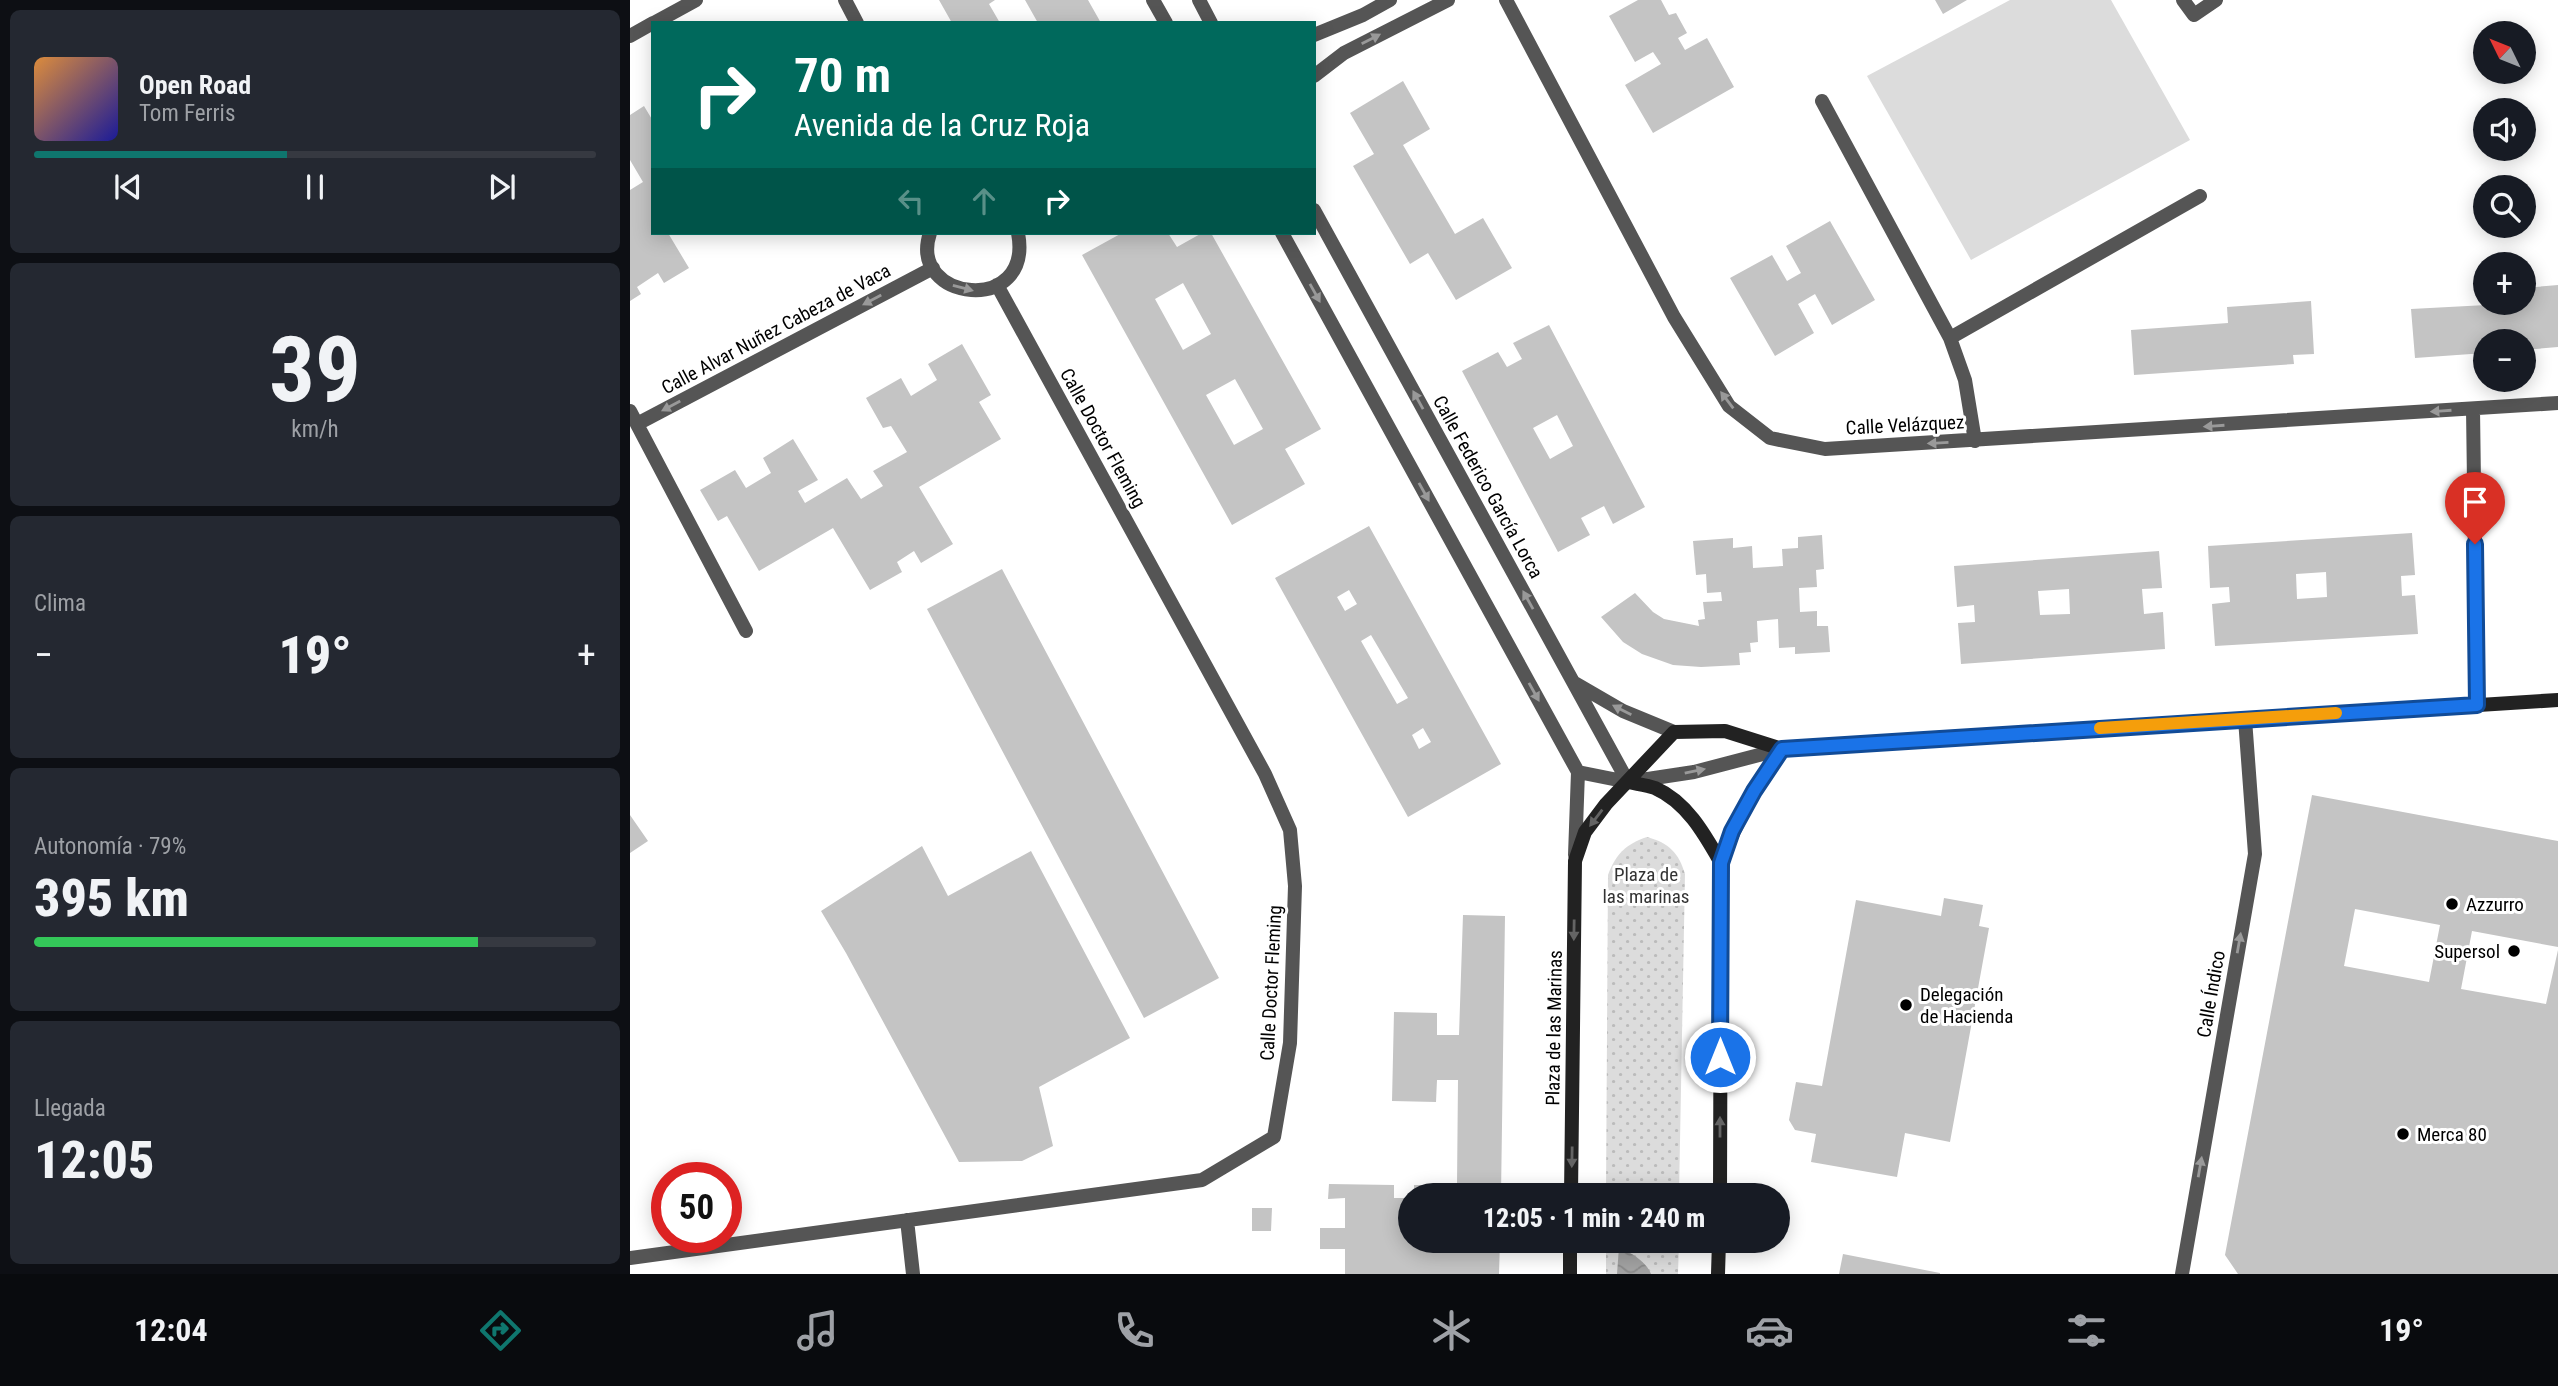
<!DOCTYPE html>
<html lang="es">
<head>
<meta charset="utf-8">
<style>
	:root { --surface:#171b24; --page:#242831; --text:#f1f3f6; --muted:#9ea1a6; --line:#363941; --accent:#0f766e }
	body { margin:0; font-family:"Roboto Condensed",sans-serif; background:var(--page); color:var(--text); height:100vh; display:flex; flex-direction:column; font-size:26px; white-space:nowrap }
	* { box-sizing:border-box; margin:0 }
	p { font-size:23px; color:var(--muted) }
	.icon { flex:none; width:38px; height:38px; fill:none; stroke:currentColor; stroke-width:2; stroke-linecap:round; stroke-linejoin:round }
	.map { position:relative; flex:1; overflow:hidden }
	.details { display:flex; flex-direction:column; gap:10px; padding:10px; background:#0d0f14; width:630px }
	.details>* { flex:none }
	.hud { position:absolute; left:21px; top:21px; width:665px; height:214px; border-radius:0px; box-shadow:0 4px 18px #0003; background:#00695c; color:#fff; overflow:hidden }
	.needle { width:46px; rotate:313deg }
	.controls { position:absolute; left:1843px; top:21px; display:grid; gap:14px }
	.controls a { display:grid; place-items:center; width:63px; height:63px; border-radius:50%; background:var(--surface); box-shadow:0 4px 18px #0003; font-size:35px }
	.speed { position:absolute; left:21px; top:1162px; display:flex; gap:14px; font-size:35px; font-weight:700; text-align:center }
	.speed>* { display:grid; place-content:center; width:91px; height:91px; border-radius:50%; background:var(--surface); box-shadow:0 4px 18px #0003; line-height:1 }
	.speed .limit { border:10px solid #d22; background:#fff; color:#111 }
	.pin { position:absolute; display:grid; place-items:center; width:60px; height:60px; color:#fff; margin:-72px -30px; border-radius:50% 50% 50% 0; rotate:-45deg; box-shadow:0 0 7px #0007 }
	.pin .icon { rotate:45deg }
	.me { position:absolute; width:77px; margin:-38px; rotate:0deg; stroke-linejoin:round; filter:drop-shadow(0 0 5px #0008) }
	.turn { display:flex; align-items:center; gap:24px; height:147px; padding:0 28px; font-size:32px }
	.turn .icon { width:91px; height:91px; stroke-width:2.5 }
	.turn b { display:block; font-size:49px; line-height:60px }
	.lanes { display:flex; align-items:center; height:66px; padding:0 28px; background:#0003; justify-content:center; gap:35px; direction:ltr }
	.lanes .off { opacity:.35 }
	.big { font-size:52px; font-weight:800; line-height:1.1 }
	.details .tile { flex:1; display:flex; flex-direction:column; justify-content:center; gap:10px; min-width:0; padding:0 24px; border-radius:10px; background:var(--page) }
	.details .dial { align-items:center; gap:0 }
	.dial b { font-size:91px; line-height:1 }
	.song { display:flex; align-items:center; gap:21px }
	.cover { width:84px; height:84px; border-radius:10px; background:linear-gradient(135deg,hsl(30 70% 55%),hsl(240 70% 35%)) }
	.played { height:7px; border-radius:4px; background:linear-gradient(90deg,var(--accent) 45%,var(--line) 45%) }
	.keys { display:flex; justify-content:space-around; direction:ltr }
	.heat { display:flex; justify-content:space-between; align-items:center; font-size:38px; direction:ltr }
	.charge { height:10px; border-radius:5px; background:linear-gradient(90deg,#34c759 79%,var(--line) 0) }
	.trip { position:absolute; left:768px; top:1183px; width:392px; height:70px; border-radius:35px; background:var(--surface); box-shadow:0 4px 18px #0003; font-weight:800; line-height:70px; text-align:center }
	.tabs { display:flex; height:112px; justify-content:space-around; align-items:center; background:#090b0e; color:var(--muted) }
	.tabs .icon { width:49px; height:49px }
	.tabs .selected { color:var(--accent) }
	.tabs b { font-size:32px; color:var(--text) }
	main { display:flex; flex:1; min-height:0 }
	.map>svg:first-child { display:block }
	.park { fill:url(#park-dots) }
	.pitch { fill:#dcdcdc }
	.water { fill:url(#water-waves) }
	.building { fill:#c4c4c4; fill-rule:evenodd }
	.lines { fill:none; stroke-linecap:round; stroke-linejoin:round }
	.minor { stroke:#555; stroke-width:14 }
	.secondary { stroke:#222; stroke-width:14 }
	.oneway { fill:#999 }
	.oneway2 { fill:#646464 }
	.route-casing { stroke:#114b97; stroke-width:18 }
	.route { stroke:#1a73e8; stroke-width:12 }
	.slow { stroke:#f59e0b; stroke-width:12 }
	.poi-dot { fill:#000; stroke:#fff; stroke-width:2.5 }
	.labels { text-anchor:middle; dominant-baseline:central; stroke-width:6; stroke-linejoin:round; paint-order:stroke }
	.street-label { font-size:19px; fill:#000; stroke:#fff }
	.park-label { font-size:19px; fill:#333; stroke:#fff }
	.poi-label { font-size:19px; fill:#000; stroke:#fff; text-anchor:start }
</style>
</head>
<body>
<main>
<section class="details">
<div class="tile">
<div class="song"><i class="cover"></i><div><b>Open Road</b><p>Tom Ferris</p></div></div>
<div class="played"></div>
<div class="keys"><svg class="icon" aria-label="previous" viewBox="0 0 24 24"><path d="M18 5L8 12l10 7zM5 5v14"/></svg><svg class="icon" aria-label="pause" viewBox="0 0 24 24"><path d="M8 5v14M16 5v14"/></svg><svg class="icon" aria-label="next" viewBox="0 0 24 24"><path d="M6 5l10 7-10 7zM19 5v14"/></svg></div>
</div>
<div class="tile dial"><b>39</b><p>km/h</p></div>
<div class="tile"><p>Clima</p>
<div class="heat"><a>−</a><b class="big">19°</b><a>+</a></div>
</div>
<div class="tile"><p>Autonomía · 79%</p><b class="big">395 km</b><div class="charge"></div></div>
<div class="tile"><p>Llegada</p><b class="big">12:05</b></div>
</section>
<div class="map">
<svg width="1928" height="1274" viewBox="0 0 1928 1274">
	<defs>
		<pattern id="park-dots" width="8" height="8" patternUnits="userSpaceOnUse" patternTransform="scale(1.75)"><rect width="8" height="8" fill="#dcdcdc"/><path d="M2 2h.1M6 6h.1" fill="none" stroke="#bbb" stroke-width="1.8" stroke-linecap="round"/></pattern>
		<pattern id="water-waves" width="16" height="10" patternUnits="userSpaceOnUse" patternTransform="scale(1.75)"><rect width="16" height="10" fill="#a3a3a3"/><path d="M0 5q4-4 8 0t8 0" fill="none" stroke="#8b8b8b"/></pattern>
	</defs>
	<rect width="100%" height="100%" fill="#fff"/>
	<path class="park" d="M1017,837C1039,843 1049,853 1055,874L1049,1195H976L978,875C986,854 996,844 1017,837Z
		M976,1241H1049L1048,1274H976Z"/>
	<path class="pitch" d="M1380,0H1481L1560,140L1341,260L1237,76Z"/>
	<path class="water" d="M989,1247C1001,1253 1016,1261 1021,1274H987Z"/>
	<path class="building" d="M309,0H365L359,4L370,23H322Z
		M395,0H458L471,23H408Z
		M1008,0H1031L1039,15L1046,13L1057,33L1048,38L1055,50L1077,38L1104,87L1023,133L995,85L1031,64L1023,52L1005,62L979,16Z
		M1305,0H1337L1313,14Z
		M773,81L800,129L773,145L825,234L853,218L882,268L826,300L798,253L780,264L723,166L744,154L720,113Z
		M14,106L23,121V233H38L59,268L34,283L28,273L7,287L11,294L0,301V190L13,182L0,160V115Z
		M1200,221L1245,300L1202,325L1185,294L1168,304L1184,333L1145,356L1100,278L1142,255L1157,281L1171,273L1156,246Z
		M492,233H538L547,247L572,233H581L691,429L655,449L675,484L602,525L452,255ZM553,283L581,334L553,350L525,299ZM605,379L633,429L604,445L576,395Z
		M1928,285V347L1894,350V341H1855V353L1785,358L1781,309L1894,303V288Z
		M1681,301L1684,354L1663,355L1664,364L1504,375L1501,330L1598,323L1597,307Z
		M919,325L1015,507L983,524L974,506L951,518L960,535L928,552L832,371L868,352L877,367L892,359L883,343ZM927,415L943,446L920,459L903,428Z
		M332,344L361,395L349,402L371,439L289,487L323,544L291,563L284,551L267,562L272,572L240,590L203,528L129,571L97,516L88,521L70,490L105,470L116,488L141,473L133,458L163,439L188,480L168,491L175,503L217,478L231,499L253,486L243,471L277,452L261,426L253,428L236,398L271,378L281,396L307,380L298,364Z
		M739,526L871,764L778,817L645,578ZM719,590L727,604L715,611L707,597ZM741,635L778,698L767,704L731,641ZM793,728L801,742L789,749L782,735Z
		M1782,533L1785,575L1771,576L1772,596L1785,595L1788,634L1585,646L1582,604L1600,602L1599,587L1580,588L1578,546ZM1696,572L1697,597L1667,599L1666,574Z
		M1192,535L1194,569L1186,570L1187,587L1169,588L1170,612L1187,611V626H1198L1200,652L1165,654V647L1149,648L1148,619L1127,621L1128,642L1120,643L1121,652L1109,653L1110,665L1071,667L1043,665L1012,654L993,642L971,617L1005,593L1023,612L1034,619L1069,626L1068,620L1075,619L1073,602L1092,601L1091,592L1077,593L1076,574L1066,575L1063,541L1103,538V548L1122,546L1123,568L1153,566L1152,549L1168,548V537Z
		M1529,551L1532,588L1512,589L1514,614L1533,612L1535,649L1331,664L1328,623L1345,622L1344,605L1327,607L1324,566ZM1439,589L1440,614L1410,615L1408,591Z
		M372,569L589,978L514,1018L297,609Z
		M1682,795L1928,841V947L1842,931L1831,989L1916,1004L1928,950V1274H1608L1595,1255ZM1725,909L1810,925L1799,982L1714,966Z
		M0,815L18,841L0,853Z
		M292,846L318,896L401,851L500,1038L409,1087L423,1146L392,1161L329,1162L216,953L191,911Z
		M1314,898L1353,905L1349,926L1359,928L1320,1142L1275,1133L1267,1177L1181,1162L1186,1134L1165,1130L1159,1120L1166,1082L1192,1086L1226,900L1311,916Z
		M833,915L875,916L871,1195H784V1185H827L828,1080H807L806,1102L762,1101L764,1012L807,1013V1035H829Z
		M699,1184L764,1185V1198H780V1241H870L869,1274H715V1249H690V1228H715V1198L698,1199Z
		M622,1208H642L641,1231H622Z
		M1213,1254L1310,1273V1274H1209Z"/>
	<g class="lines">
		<path class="minor" d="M215,0L227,23
			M523,0L536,23
			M569,0L581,23
			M876,0L1044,317L1099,406L1140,438L1195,449L1928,403
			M1553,0L1564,15L1586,0
			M24,23L66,0
			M684,35L733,15L760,0
			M0,36L23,23
			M684,76L714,53L818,0
			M1192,101L1320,338L1335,380L1345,441
			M684,210L998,782
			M300,233C277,302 404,316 388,233
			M652,233L948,772
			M1320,338L1570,196
			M1843,409L1847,705
			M0,411L116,631
			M7,424L303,268
			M943,682L993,711L1044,732
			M948,772L998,782L1064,772L1152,749
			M945,855L948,772
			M277,1220L283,1274
			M0,1258L572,1180L644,1137L660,1043L665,886L660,830L635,774L367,285
			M1552,1274L1625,854L1615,719"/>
		<path class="secondary" d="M998,782C1007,784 1017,785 1025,788C1057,802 1075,835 1091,863
			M941,1195L945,861L955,832L976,804L1044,732L1095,731L1152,749L1928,700
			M1090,1195L1091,863C1106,821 1127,786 1152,749
			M940,1274V1241
			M1088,1274L1089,1241"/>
	</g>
	<defs><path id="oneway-solid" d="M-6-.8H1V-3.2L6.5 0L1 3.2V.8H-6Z" transform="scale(1.75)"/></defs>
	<g class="oneway">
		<use href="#oneway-solid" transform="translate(741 39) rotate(-27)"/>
		<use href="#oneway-solid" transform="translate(333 288) rotate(15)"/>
		<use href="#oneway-solid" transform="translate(685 293) rotate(61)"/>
		<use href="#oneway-solid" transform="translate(242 300) rotate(152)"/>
		<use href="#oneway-solid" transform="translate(788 400) rotate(-119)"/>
		<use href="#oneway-solid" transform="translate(1097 400) rotate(-127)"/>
		<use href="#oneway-solid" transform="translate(41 406) rotate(152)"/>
		<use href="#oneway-solid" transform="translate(1811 411) rotate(176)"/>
		<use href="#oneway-solid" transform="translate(1584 426) rotate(176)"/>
		<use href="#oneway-solid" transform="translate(1308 443) rotate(177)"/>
		<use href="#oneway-solid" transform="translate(794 492) rotate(61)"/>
		<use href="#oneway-solid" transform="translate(898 600) rotate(-119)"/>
		<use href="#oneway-solid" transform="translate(904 692) rotate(61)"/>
		<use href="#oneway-solid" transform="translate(992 710) rotate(-153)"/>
		<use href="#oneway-solid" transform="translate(1065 771) rotate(-12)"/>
		<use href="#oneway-solid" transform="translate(1609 943) rotate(-80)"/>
		<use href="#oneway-solid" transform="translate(1570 1167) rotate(-80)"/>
	</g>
	<g class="oneway2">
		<use href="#oneway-solid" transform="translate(966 818) rotate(127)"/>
		<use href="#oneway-solid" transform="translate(944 930) rotate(91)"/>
		<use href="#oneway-solid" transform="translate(1090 1127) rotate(-90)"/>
		<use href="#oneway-solid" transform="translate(942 1157) rotate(91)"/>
	</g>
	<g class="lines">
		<g class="route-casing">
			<path id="route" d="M1090,1057L1091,863L1102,831L1124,791L1152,749L1847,705L1845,544"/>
		</g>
		<use href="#route" class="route"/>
		<path class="slow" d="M1470,728L1706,713"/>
	</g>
	<g class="poi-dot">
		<circle cx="1822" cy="904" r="7"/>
		<circle cx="1884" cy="951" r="7"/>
		<circle cx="1276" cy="1005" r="7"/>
		<circle cx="1773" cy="1134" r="7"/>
	</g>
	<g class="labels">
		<g class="street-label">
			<text transform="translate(146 329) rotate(-28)">Calle Alvar Nuñez Cabeza de Vaca</text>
			<text transform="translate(1275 425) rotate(-3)">Calle Velázquez</text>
			<text transform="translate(473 438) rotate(61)">Calle Doctor Fleming</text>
			<text transform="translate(858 487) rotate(61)">Calle Federico García Lorca</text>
			<text transform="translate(641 983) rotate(-87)">Calle Doctor Fleming</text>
			<text transform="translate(1581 994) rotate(-80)">Calle Índico</text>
			<text transform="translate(924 1028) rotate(-89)">Plaza de las Marinas</text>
		</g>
		<g class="park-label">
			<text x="1016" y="874">Plaza de<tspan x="1016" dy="22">las marinas</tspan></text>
		</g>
		<g class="poi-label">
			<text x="1836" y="904">Azzurro</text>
			<text x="1870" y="951" text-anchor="end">Supersol</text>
			<text x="1290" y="994">Delegación<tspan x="1290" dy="22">de Hacienda</tspan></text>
			<text x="1787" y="1134">Merca 80</text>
		</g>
	</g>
</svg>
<div class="controls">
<a><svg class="needle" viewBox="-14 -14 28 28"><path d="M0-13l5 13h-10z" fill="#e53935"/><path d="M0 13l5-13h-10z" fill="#9ea1a6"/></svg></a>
<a><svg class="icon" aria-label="sound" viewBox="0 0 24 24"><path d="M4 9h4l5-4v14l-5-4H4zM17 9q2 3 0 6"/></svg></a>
<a><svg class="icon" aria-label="search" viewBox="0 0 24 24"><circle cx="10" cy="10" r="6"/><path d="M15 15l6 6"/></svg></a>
<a>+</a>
<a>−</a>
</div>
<div class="speed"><div class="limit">50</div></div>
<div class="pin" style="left:1845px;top:544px;background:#d93025"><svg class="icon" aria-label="arrive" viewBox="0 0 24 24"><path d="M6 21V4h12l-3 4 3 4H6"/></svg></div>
<svg class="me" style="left:1090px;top:1057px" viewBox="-20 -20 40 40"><circle r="17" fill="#1a73e8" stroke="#fff" stroke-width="3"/><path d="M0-11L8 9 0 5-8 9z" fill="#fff"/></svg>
<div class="trip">12:05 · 1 min · 240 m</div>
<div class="hud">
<div class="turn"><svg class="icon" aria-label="right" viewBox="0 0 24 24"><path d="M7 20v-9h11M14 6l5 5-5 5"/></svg><div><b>70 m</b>Avenida de la Cruz Roja</div></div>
<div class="lanes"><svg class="icon off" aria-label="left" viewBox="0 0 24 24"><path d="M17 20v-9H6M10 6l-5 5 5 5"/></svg><svg class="icon off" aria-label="ahead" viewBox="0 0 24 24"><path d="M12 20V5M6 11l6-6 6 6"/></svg><svg class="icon" aria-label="right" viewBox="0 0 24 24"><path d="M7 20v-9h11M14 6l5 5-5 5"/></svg></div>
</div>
</div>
</main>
<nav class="tabs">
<b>12:04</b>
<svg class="icon selected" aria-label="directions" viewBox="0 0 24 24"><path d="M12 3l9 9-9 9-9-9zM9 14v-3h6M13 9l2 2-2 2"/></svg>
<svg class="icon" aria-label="music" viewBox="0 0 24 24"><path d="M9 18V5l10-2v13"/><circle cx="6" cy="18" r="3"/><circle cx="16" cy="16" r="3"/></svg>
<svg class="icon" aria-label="phone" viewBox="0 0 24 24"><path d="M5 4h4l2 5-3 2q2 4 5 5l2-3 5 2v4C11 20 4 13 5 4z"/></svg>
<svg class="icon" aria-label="climate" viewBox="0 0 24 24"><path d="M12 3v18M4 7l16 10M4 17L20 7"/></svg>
<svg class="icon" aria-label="car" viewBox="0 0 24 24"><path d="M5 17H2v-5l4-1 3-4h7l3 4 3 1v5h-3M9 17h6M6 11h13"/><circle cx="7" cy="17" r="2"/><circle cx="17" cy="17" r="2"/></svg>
<svg class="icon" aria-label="filters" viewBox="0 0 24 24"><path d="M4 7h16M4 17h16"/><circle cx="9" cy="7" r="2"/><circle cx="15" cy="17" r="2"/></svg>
<b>19°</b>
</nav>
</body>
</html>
